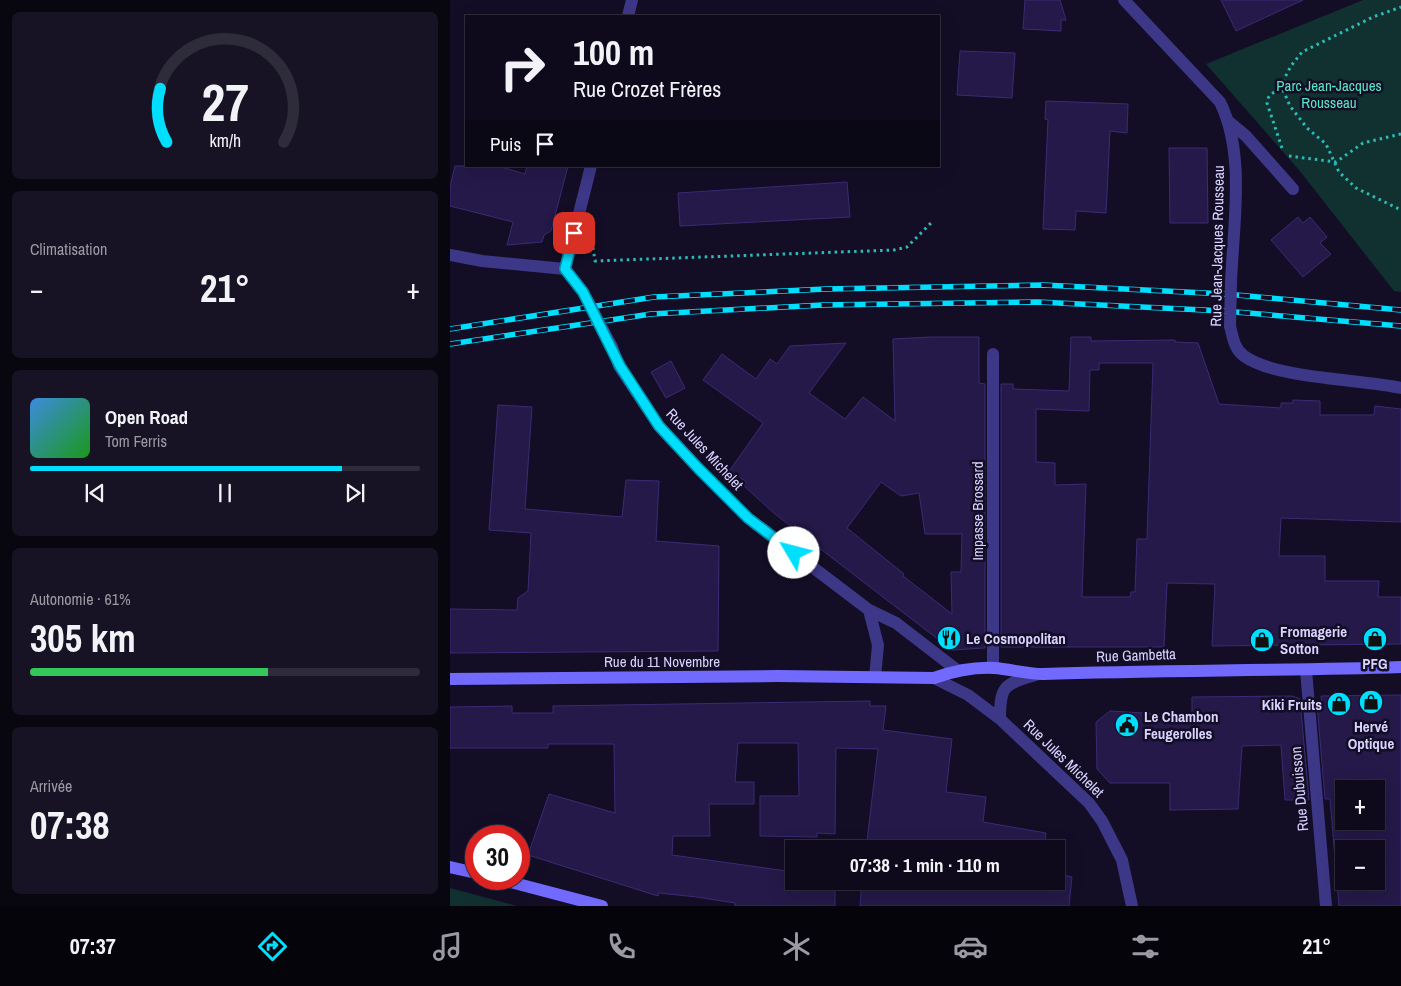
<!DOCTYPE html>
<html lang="fr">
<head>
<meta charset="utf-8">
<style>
	:root { --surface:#0e0a1c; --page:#171325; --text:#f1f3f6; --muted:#9b9aa3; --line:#2e2b3b; --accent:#00defe }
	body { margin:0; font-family:"Archivo Narrow",sans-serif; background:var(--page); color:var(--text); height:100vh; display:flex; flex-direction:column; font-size:19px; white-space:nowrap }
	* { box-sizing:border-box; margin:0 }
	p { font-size:16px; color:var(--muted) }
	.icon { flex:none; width:28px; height:28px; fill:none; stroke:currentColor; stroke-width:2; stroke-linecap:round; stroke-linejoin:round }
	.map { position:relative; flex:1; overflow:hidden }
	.panel { display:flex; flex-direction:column; gap:12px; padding:12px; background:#08060f; width:450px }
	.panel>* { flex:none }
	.top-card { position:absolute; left:15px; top:15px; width:475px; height:152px; border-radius:0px; box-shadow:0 5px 20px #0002,0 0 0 1px var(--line); background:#0e0a1c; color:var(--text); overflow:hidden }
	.fabs { position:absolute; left:885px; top:780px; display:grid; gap:10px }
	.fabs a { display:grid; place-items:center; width:50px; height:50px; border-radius:0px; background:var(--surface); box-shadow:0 5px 20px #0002,0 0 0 1px var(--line); font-size:25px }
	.speed { position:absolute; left:15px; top:825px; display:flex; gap:10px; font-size:25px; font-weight:700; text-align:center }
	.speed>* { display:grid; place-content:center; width:65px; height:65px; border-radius:50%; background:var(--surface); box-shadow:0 5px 20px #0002,0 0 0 1px var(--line); line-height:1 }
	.speed .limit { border:8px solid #d22; background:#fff; color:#111 }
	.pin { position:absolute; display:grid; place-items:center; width:42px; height:42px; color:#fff; margin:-21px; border-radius:10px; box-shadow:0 2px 8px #0006 }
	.me { position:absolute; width:55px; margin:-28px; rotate:307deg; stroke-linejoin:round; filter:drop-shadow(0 0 4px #0008) }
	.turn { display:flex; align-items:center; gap:18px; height:105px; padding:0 25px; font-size:22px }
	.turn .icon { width:65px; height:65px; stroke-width:2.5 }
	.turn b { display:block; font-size:35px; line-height:42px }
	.then { display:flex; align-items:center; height:48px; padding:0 25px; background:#0003; gap:10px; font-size:19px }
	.big { font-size:38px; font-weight:700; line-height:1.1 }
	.panel .tile { flex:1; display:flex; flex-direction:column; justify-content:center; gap:8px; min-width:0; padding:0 18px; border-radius:8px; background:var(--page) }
	.panel .dial { align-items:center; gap:0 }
	.dial svg { height:130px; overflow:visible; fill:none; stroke:var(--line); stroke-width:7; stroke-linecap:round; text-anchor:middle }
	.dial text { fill:var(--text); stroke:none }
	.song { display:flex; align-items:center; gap:15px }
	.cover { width:60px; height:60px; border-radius:8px; background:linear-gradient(135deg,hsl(210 70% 55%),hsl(120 70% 35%)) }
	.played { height:5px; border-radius:2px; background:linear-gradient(90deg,var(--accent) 80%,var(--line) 80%) }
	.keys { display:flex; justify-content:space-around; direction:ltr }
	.heat { display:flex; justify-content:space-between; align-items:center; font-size:28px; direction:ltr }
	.charge { height:8px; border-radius:4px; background:linear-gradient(90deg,#34c759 61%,var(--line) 0) }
	.trip { position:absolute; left:335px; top:840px; width:280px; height:50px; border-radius:0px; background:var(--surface); box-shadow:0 5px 20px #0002,0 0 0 1px var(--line); font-weight:700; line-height:50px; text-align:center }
	.dock { display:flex; height:80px; justify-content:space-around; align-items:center; background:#06040b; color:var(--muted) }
	.dock .icon { width:35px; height:35px }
	.dock .current { color:var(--accent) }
	.dock b { font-size:22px; color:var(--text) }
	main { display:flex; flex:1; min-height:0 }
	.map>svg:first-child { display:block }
	.green { fill:#113030 }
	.building { fill:#241948; stroke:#3b2b75; fill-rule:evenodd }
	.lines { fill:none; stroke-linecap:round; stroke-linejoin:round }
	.path { stroke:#2bbcb7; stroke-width:3; stroke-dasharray:2.5 4; stroke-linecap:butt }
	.service { stroke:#3d3787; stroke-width:12 }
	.minor { stroke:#3d3787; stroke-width:12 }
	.secondary { stroke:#726aff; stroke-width:12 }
	.rail-casing { stroke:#00defe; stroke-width:5.5 }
	.rail { stroke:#130e26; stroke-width:4; stroke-dasharray:11; stroke-linecap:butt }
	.minor-bridge { stroke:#3d3787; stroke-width:12 }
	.route-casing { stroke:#0090a5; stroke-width:12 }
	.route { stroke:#00defe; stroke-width:9 }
	.labels { text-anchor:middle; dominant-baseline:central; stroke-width:5; stroke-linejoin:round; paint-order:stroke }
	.park-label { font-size:15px; fill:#5ae4c5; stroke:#130e26 }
	.street-label { font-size:15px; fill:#d9d3ff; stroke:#130e26 }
	.poi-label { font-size:15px; font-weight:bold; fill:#d9d3ff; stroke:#130e26; text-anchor:start }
</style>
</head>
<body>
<main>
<section class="panel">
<div class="tile dial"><svg viewBox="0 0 100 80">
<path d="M14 69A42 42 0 1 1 86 69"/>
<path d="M14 69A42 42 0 0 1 10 36" stroke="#00defe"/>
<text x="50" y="56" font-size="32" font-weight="700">27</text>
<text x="50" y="72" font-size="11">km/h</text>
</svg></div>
<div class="tile"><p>Climatisation</p>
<div class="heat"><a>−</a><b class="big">21°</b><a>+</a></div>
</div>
<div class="tile">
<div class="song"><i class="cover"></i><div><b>Open Road</b><p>Tom Ferris</p></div></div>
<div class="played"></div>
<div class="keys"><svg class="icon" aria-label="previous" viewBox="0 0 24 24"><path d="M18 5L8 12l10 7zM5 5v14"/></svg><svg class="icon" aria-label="pause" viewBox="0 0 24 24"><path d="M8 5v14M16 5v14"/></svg><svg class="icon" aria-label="next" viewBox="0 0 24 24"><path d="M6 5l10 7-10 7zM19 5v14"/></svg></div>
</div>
<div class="tile"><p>Autonomie · 61%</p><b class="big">305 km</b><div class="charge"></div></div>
<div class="tile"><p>Arrivée</p><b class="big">07:38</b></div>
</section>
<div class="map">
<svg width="951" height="906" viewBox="0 0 951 906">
	<rect width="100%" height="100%" fill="#130e26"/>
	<path class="green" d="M913,0H951V292L944,291L849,170L756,64Z
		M0,888L67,906H0Z"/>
	<path class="building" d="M575,0H610L616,20H611V31L573,29Z
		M771,0H853L786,31Z
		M510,51L565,53L562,98L507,95Z
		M596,101L678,104L677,133L660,131L656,213L626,211L625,230L593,229L598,120L595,119Z
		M719,148H757L758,223H720Z
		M5,166H48L75,174L77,166H118L101,231L94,235L92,242L57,245L63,222L0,206V187Z
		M397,182L400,217L230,226L228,193Z
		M848,217L853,223L860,217L877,237L870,243L881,254L853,277L821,240Z
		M481,337H529V383L535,384V648L502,650L325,514L294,486L296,482L280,470L313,423L253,380L272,354L306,379L320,359L327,364L340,346L396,343L359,393L395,419L413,397L445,421L443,339ZM431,482L451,496L469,493L475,534H512L511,572H501L502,614L453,576L454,574L397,528Z
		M621,337H641V341L725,340V342L748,343L769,404L831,408V403H843V400L870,401V415H924L925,406L951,409V522L831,518L829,556H875V581H929L928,597H951V644L762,646L765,584L717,583L714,647H551V384H563V389L619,391ZM649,363H703L697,539H687L685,592H681L680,597H632L636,484L605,485V463L586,462V409L639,411L640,370H649Z
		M221,361L235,388L216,398L201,372Z
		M48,405L82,407L75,509L172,517L176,480L209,481L206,541L269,546L268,651L0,653V609L67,610L68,598L78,591L81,533L39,530Z
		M951,695V906H889L880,799H875L867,704L872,706L871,696ZM894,789H926V821H894ZM894,849H926V881H894Z
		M842,696L850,699L859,800H835L831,745L792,746L788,809L720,810V783H660L647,769L646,722L660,711L742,716V697Z
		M420,701V706H436L433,730L502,739L496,792L536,797L533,822L596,833L594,849H416L428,749L386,748L385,834L367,833V837L310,836V796H349L348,743H288L285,782H304V804H259L260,836H223L222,855L344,872V881H385V906H285V903L247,897L209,893L208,896L78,855L99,794L165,813L164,744H98V748H0V707L62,706V713H103V706Z
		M606,856H610L608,874L622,877L619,906H410L412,881H606Z"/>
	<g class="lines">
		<path class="path" d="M833,90L840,106L857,128L876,144L889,172L906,188L951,210
			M832,148L817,103C818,93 824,92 833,90L834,79L841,66L852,52L923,17L951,7
			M839,156L886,162L913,143L951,134
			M142,241L145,261L444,250L457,247L483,221"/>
		<path class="service" d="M779,122L796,136L843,189"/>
		<path class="minor" d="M674,0L770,102C796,155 783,225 781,283
			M178,16L182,0
			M0,255L32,261L115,269
			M115,269L141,166
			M115,269L133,292
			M780,326C783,337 784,349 794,356C826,379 910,379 951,388
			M162,347L169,366L209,426L248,468L298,518L419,610L446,623L507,670
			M543,354V668
			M419,610L428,645L425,677
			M856,670L876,906
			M484,678L518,695L550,719L639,803L652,821L672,860L682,906
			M550,719C550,682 556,685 588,674"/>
		<path class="secondary" d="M0,679L328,676L484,678C504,671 523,667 544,668C560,669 576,674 593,674C712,670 832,671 951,667
			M0,867L26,873
			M49,879L152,906"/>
		<g class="rail-casing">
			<path id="rail" d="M0,329L204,297L376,289L593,285L776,294L951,310
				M0,344L201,314L373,305L588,302L774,311L951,326"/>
		</g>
		<use href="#rail" class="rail"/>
		<path class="minor-bridge" d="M133,292L162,347
			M780,326L781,283"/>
	</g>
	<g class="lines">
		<g class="route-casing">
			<path id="route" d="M124,233L115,269L133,292L170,366L209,426L248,468L298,518L344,553"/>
		</g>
		<use href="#route" class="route"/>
	</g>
	<defs>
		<g id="restaurant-disc" transform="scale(1.25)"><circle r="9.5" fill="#00defe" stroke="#130e26"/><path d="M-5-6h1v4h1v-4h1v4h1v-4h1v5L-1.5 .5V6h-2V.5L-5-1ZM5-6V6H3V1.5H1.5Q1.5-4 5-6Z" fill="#111"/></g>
		<g id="shop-disc" transform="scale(1.25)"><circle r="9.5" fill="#00defe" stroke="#130e26"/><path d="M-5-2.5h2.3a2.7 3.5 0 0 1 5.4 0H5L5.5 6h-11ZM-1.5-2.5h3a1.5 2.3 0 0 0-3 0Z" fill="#111"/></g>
		<g id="civic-disc" transform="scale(1.25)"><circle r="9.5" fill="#00defe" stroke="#130e26"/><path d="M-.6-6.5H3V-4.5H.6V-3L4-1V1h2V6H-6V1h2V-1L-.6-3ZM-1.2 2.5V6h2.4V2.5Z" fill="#111"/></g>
	</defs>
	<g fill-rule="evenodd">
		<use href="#restaurant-disc" x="499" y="638"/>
		<use href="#shop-disc" x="925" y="639"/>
		<use href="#shop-disc" x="812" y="640"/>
		<use href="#shop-disc" x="921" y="702"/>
		<use href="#shop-disc" x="889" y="704"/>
		<use href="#civic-disc" x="677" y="725"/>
	</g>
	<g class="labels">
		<g class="park-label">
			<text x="879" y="85">Parc Jean-Jacques<tspan x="879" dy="17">Rousseau</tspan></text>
		</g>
		<g class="street-label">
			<text transform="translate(767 246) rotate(-89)">Rue Jean-Jacques Rousseau</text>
			<text transform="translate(255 449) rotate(47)">Rue Jules Michelet</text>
			<text transform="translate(527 511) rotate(-90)">Impasse Brossard</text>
			<text transform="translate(686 655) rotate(-2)">Rue Gambetta</text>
			<text x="212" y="661">Rue du 11 Novembre</text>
			<text transform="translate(614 758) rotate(44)">Rue Jules Michelet</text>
			<text transform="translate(849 789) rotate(-95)">Rue Dubuisson</text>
		</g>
		<g class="poi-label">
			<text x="830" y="631">Fromagerie<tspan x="830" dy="17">Sotton</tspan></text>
			<text x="516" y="638">Le Cosmopolitan</text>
			<text x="925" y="663" text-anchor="middle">PFG</text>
			<text x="872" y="704" text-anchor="end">Kiki Fruits</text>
			<text x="694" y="716">Le Chambon<tspan x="694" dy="17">Feugerolles</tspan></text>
			<text x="921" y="726" text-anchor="middle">Hervé<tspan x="921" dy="17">Optique</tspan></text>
		</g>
	</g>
</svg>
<div class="fabs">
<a>+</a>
<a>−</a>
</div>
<div class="speed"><div class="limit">30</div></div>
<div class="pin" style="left:124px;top:233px;background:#d93025"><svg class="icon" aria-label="arrive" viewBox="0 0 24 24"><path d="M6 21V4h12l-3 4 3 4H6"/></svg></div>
<svg class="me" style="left:344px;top:553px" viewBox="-20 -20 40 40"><circle r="19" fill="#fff"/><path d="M0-13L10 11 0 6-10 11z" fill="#00defe"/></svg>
<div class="trip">07:38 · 1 min · 110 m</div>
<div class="top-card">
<div class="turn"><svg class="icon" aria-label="right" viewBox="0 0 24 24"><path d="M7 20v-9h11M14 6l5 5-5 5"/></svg><div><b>100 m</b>Rue Crozet Frères</div></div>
<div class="then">Puis<svg class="icon" aria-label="arrive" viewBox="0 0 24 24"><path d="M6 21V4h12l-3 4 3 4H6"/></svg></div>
</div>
</div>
</main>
<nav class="dock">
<b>07:37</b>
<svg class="icon current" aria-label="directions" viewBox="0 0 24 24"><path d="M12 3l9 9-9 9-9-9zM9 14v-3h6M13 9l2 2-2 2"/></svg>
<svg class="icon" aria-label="music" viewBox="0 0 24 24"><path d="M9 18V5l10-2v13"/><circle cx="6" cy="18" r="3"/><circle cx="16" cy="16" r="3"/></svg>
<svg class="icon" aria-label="phone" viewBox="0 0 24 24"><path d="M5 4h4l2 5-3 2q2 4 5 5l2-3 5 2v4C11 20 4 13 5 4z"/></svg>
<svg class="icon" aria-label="climate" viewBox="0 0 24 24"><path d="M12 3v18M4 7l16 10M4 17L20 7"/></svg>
<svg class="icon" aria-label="car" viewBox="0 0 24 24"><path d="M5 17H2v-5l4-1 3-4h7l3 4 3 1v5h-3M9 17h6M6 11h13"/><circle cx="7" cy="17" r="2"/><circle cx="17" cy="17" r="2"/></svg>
<svg class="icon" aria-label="filters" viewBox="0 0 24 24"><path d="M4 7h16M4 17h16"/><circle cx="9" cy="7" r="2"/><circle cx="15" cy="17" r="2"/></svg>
<b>21°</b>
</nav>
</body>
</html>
